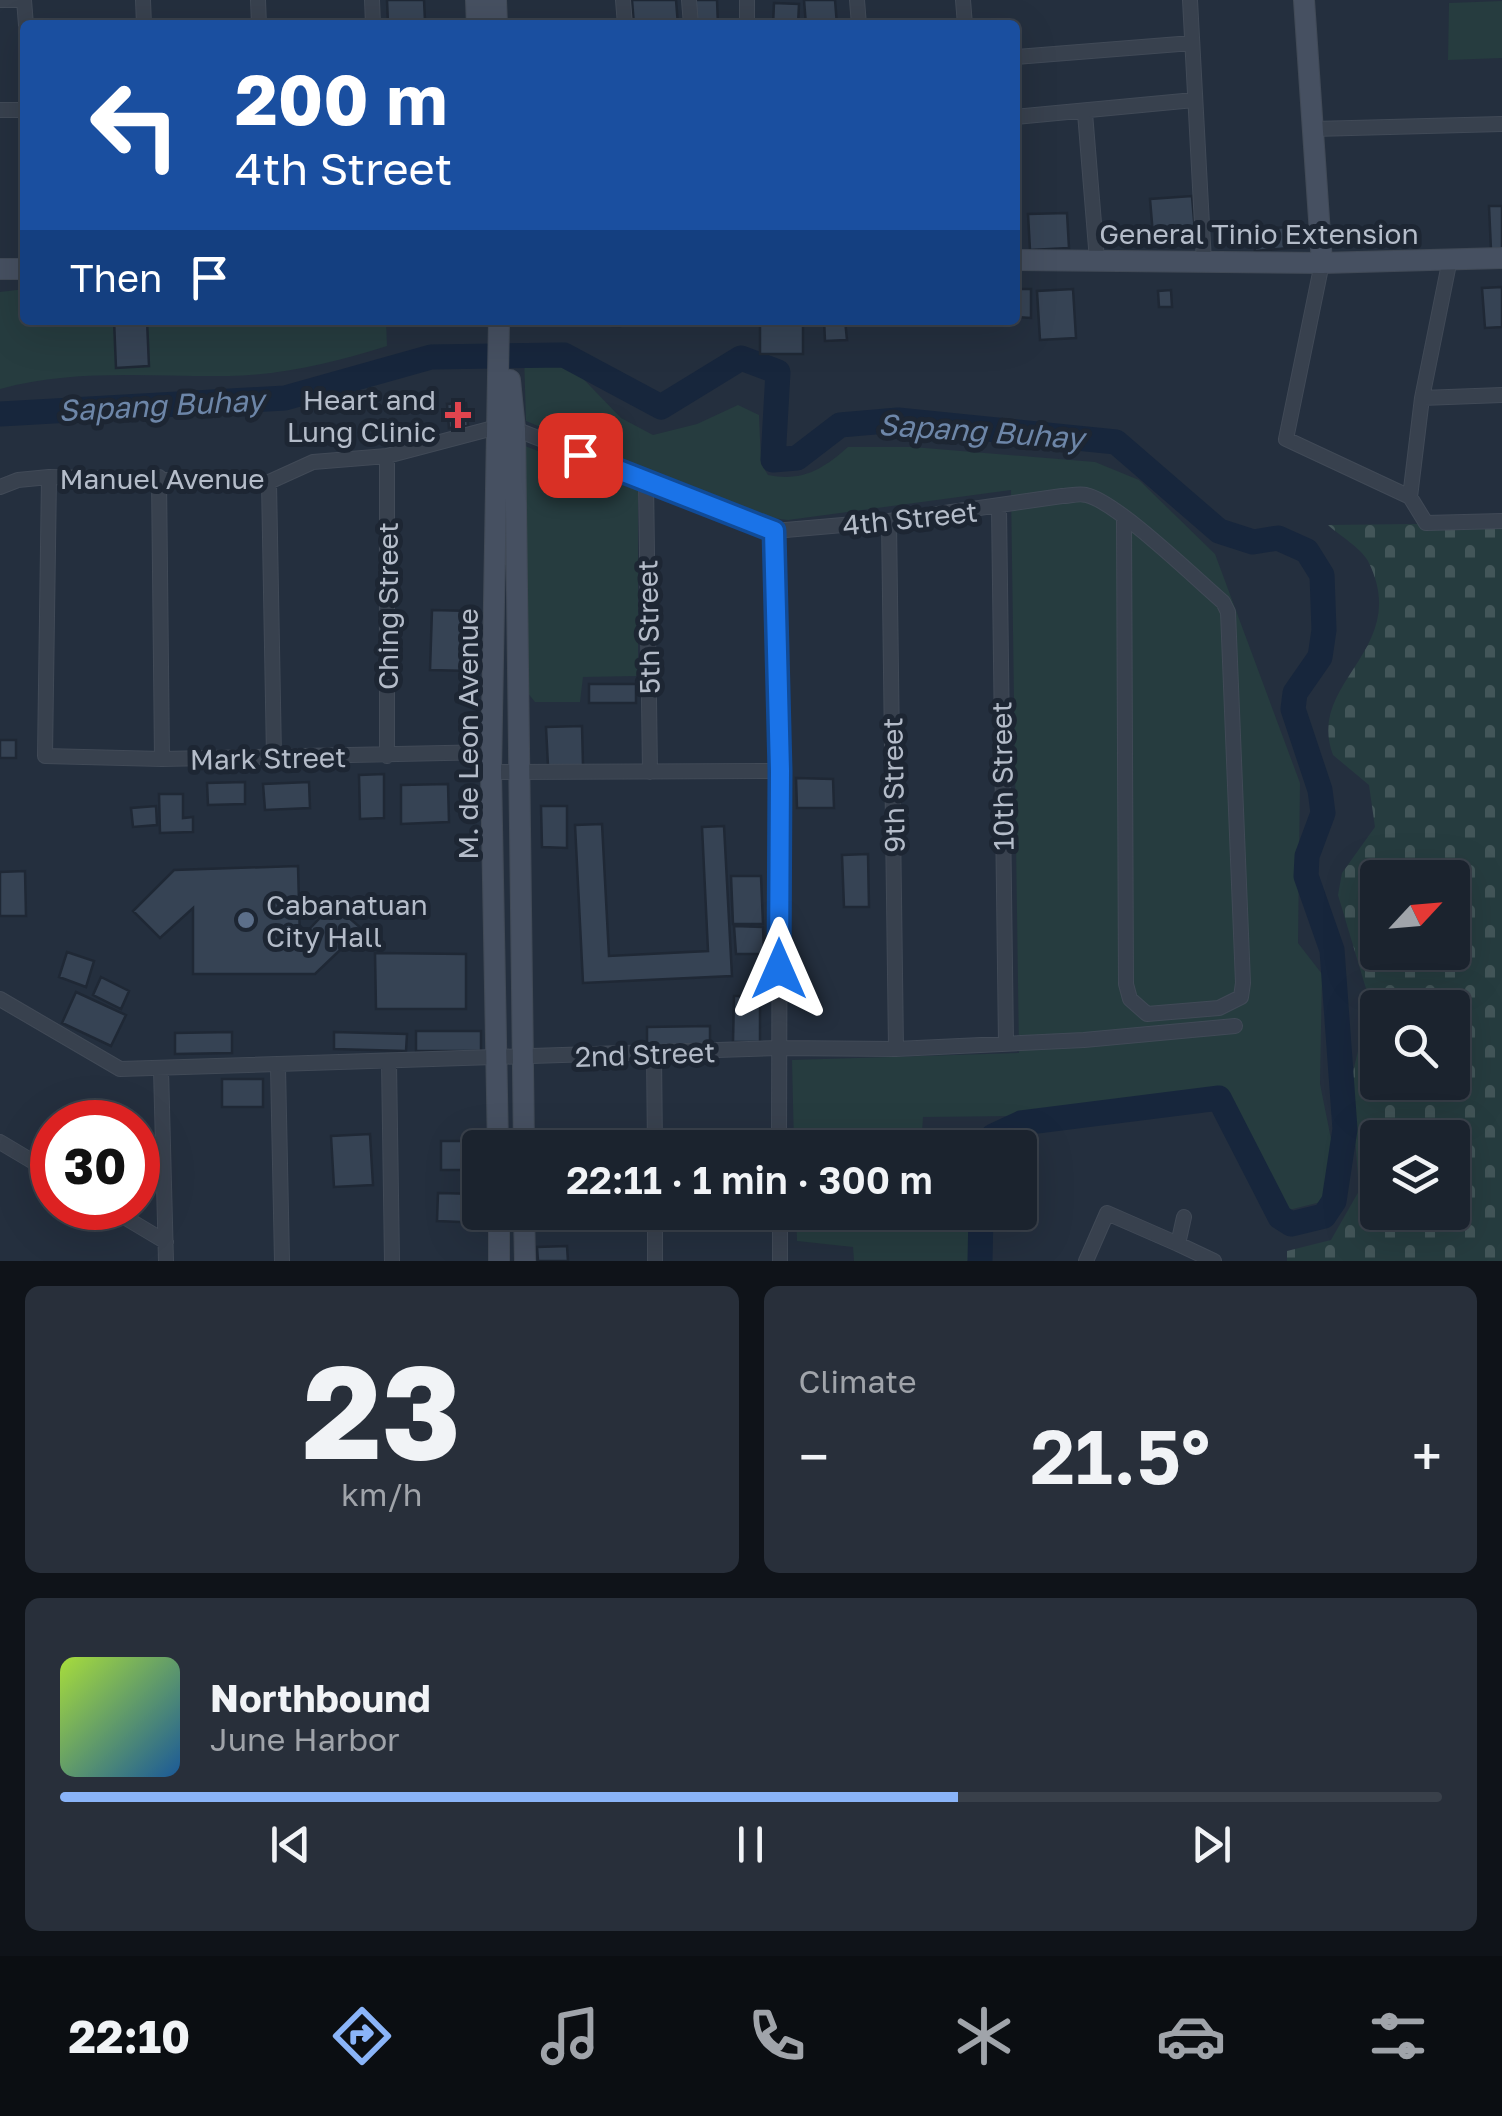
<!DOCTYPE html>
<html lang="en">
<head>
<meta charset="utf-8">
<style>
	:root { --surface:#1b232e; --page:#282f3a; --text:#f1f3f6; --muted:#a0a4aa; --line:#39404a; --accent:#8ab4f8 }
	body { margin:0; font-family:"Golos Text",sans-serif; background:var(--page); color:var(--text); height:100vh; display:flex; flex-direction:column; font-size:38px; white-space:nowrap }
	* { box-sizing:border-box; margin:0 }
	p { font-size:32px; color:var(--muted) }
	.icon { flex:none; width:55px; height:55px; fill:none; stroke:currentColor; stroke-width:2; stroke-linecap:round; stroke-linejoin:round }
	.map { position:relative; height:1261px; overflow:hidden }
	.side { display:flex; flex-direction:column; gap:25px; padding:25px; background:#0f1319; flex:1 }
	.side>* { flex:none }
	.hud { position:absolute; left:20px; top:20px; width:1000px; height:305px; border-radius:10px; box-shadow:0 10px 40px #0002,0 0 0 2px var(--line); background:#1a4fa0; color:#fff; overflow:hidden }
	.needle { width:65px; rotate:64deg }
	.fabs { position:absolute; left:1360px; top:860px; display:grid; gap:20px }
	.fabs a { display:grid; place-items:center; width:110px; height:110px; border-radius:10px; background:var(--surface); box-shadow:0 10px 40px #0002,0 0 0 2px var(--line); font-size:50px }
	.speed { position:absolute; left:30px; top:1100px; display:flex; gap:20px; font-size:50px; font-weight:700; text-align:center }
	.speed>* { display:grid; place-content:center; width:130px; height:130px; border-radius:50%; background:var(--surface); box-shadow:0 10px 40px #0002,0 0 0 2px var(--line); line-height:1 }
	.speed .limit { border:15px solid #d22; background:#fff; color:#111 }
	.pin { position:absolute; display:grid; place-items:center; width:85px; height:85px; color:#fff; margin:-42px; border-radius:20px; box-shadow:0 5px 15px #0006 }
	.me { position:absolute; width:110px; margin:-55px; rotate:0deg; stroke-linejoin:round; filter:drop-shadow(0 0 8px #0008) }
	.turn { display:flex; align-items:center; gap:35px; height:210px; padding:0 50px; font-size:45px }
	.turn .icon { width:130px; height:130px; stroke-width:2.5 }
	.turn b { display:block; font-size:70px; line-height:85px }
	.then { display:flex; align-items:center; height:95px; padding:0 50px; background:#0003; gap:20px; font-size:38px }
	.big { font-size:75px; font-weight:600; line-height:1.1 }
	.side .tile { flex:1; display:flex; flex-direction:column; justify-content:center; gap:15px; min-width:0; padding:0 35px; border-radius:15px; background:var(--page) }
	.side .dial { align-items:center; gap:0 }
	.dial b { font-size:130px; line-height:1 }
	.song { display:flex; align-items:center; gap:30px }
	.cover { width:120px; height:120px; border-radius:15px; background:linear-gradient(135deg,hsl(80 70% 55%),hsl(210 70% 35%)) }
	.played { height:10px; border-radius:5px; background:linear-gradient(90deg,var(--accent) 65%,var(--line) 65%) }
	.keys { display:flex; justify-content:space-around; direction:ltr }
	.heat { display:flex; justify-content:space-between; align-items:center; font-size:55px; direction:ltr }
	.side .tiles { flex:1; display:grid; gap:25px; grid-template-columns:1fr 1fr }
	.tile:last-child { grid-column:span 2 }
	.trip { position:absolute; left:462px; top:1130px; width:575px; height:100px; border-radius:10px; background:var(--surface); box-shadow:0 10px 40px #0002,0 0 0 2px var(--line); font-weight:600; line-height:100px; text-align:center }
	.dock { display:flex; height:160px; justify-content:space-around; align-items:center; background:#0b0e12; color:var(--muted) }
	.dock .icon { width:70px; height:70px }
	.dock .active { color:var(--accent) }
	.dock b { font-size:45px; color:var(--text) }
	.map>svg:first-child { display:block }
	.green { fill:#263c3f }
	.cemetery { fill:url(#cemetery-stones); fill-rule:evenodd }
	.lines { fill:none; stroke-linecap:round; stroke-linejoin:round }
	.river { stroke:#17263c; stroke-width:25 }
	.building { fill:#364354; stroke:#1f2835; stroke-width:2.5 }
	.street-casing { stroke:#414a57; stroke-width:16 }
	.secondary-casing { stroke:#414a57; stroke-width:22 }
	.street { stroke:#38414e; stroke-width:14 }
	.secondary { stroke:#465061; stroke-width:20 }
	.route-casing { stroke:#114b97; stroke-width:25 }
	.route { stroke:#1a73e8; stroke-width:18 }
	.health-dot { fill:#e0444e; stroke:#1d2633; stroke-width:4 }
	.service-dot { fill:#5c6f8a; stroke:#1d2633; stroke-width:4 }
	.labels { text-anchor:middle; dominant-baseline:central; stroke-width:10; stroke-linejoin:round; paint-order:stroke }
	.street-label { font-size:28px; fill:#b4bcc9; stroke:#1d2633 }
	.poi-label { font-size:28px; fill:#b4bcc9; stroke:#1d2633; text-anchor:end }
	.water-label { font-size:30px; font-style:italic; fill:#6d86a8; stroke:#1d2633 }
</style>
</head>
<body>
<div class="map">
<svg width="1502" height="1261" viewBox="0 0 1502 1261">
	<defs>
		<pattern id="cemetery-stones" width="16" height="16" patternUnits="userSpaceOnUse" patternTransform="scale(2.5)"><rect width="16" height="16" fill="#263c3f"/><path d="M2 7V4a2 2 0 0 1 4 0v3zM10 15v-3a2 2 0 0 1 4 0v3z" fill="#435659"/></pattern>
	</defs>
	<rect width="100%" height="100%" fill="#242f3e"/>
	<path class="green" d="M1502,1V58L1448,60L1449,3Z
		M25,289V320H386L387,346C336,362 284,375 229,376C153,377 75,368 0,389V292Z
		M524,355L564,359L621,418L653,435L697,424L738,405L759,415L761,464L768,475C803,482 823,469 848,447H913L1095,462L1139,480L1215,554L1300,783L1298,943L1322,974L1320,1084L1334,1154L1321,1202L1285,1211L1225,1087L1027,1116L923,1117L921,1147H794L792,1060L1019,1053L1011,490L788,520L755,516L526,421Z
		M525,446L638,489V676L583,677L580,702H535L527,692Z
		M796,1213H968L974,1256L967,1261H854L853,1247L797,1241Z"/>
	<path class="cemetery" d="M1502,523V1261H1287V1251L1331,1240L1359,1191L1351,1080L1370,1002L1338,895L1342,873L1375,827L1369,785L1333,755C1305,681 1413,650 1368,561C1361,548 1339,535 1328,525ZM1378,878H1452V952H1378ZM1378,1008H1452V1082H1378ZM1378,1138H1452V1212H1378Z"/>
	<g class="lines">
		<path class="river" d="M0,414L285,398L431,357L564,355L661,407L741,358L778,372L773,460L797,458L840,425L898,420L1116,442L1219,531L1253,542L1278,538L1307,551L1322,575L1324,630L1320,657L1295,693L1293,709L1320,790L1323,813L1307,856L1306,876L1332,950L1345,1129L1334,1201L1324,1216L1291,1224L1280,1217L1219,1098L1021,1123L993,1136L986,1148
			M980,1261L981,1212"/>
	</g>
	<path class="building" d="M387,0H424L425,21L388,23Z
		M632,0H676L678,25H634Z
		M694,0H717L718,25H695Z
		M804,0H835L837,25H806Z
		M774,3L799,4L798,25H773Z
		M1192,196L1196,244L1154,247L1150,199Z
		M1489,206H1502V250H1491Z
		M1067,213L1069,248L1030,250L1028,214Z
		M1297,226L1299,247L1255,251L1253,230Z
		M1502,287V327L1485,328L1482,288Z
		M1015,289H1031V318L1015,317Z
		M1073,289L1076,338L1040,340L1037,291Z
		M1171,290L1172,307H1159L1158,291Z
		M114,320H147L149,366L116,368Z
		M401,320H476V323L401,325Z
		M528,320H620V326L528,324Z
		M760,320H803V354H760Z
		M824,320H845L847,340L825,341Z
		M466,403L468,426L449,428L447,404Z
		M432,610L472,611L470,671L430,670Z
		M589,684H636V703H589Z
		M582,726L583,765L548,766L546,727Z
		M0,740H16V758H0Z
		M384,774V818L360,819L359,775Z
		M796,778L833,779L834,808H797Z
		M245,782V804L208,805L207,783Z
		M309,782L310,808L265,810L263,784Z
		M448,784L449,822L401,824V785Z
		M159,794H183V818L193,817V832L160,833Z
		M156,806L157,825L133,827L131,808Z
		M541,806H567V848L542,847Z
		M602,824L609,956L708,951L702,827L724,826L732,976L583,983L575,825Z
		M868,854L869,907H844L842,855Z
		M298,866L300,939L333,904L362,929L315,974H193V908L160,938L133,911L174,870Z
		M25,871L26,916H0V872Z
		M731,876H761L763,924H733Z
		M734,926L763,927L764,954H736Z
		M67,952L94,961L86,987L59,977Z
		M375,953L466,954V1009H376Z
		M101,977L129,991L121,1009L93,995Z
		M76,992L126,1015L111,1046L62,1023Z
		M734,996H760V1042H733Z
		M710,1026V1046L647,1047V1027Z
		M416,1031H481V1051H416Z
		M232,1032V1053L175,1054V1033Z
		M334,1032L407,1034L406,1051L334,1049Z
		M222,1079H263V1107H222Z
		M370,1134L373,1185L334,1187L331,1136Z
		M441,1141H481L480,1170H441Z
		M438,1193L480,1194L485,1223L437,1221Z
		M567,1246L568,1261H538L537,1247Z"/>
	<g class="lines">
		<g class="street-casing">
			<path id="street" d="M0,0H24L26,25
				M143,0L144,25
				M258,0L259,25
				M372,0L373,25
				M623,0L625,25
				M689,0L691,25
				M747,0V25
				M857,0L859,25
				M963,0L965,25
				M1190,0L1204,262
				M1015,57L1192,43
				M0,110H25
				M1085,113L1097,260
				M1015,117L1194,100
				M1314,129L1502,124
				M1322,263L1286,439L1410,497L1426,523L1502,521
				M1422,398L1502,395
				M49,477L45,756L162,759L492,752
				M159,477L162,759
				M646,481L650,772
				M269,482L274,757
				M0,487L18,480L49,477L269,482L313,462L387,456L497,427L515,429L774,531L889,521L1062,496C1069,496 1079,493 1086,495C1116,501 1195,578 1223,602L1228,612L1243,983L1241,997L1219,1008L1147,1014L1130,999L1126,984L1124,519
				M1410,497L1422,398L1450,259
				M999,508L1006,1044
				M889,521L896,1049
				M774,531L780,771L779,1148
				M387,756V456
				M491,772L780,771
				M0,999L120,1069L779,1048L896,1049L1084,1040L1235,1026
				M654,1055L655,1148
				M389,1062L392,1261
				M278,1067L282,1261
				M161,1069L166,1261
				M0,1142L52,1173
				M109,1208L166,1242
				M655,1212V1261
				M780,1212V1261
				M1184,1217L1178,1244L1214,1261
				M1086,1261L1107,1213L1178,1244"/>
		</g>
		<g class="secondary-casing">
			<path id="secondary" d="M476,0L477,25
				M496,0L497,25
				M1304,0L1322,263
				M1015,260L1322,263L1502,258
				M0,269H25
				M510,380L515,429L524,1148
				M498,1148L491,772L499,320
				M499,1212V1261
				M524,1212L525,1261"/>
		</g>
		<use href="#street" class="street"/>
		<use href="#secondary" class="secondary"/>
	</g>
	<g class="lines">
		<g class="route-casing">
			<path id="route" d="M580,455L774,531L780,771L779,969"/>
		</g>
		<use href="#route" class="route"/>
	</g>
	<path class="health-dot" d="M453 400h10v10h10v10h-10v10h-10v-10h-10v-10h10z"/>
	<circle class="service-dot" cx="246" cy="920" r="10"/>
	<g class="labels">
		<g class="street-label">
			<text x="1259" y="233">General Tinio Extension</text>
			<text x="162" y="478">Manuel Avenue</text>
			<text transform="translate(910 518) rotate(-6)">4th Street</text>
			<text transform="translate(387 606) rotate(-90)">Ching Street</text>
			<text transform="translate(648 627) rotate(-91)">5th Street</text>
			<text transform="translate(467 734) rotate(-90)">M. de Leon Avenue</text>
			<text transform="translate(268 758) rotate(-1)">Mark Street</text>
			<text transform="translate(1002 776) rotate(-91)">10th Street</text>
			<text transform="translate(893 785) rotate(-91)">9th Street</text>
			<text transform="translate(645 1054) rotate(-2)">2nd Street</text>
		</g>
		<g class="poi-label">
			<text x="436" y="399">Heart and<tspan x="436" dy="32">Lung Clinic</tspan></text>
			<text x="266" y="904" text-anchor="start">Cabanatuan<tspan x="266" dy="32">City Hall</tspan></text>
		</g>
		<g class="water-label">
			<text transform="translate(161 405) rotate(-3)">Sapang Buhay</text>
			<text transform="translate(981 431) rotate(4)">Sapang Buhay</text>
		</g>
	</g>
</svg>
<div class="fabs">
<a><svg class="needle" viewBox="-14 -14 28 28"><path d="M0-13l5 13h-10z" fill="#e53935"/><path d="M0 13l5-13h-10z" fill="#a0a4aa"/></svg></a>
<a><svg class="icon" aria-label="search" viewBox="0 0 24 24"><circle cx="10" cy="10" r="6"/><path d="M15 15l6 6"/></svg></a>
<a><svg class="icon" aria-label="layers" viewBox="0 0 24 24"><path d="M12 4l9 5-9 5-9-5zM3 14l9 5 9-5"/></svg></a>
</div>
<div class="speed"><div class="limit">30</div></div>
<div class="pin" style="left:580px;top:455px;background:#d93025"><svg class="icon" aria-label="arrive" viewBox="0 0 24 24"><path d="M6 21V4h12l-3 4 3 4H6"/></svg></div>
<svg class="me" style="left:779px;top:969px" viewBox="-20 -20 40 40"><path d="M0-17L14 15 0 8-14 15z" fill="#1a73e8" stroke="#fff" stroke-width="4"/></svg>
<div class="trip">22:11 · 1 min · 300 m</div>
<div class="hud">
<div class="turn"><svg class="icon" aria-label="left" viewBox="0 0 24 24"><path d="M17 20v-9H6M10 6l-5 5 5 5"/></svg><div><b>200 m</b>4th Street</div></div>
<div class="then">Then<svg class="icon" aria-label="arrive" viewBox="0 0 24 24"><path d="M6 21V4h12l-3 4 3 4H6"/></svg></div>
</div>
</div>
<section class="side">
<div class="tiles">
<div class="tile dial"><b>23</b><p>km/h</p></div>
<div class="tile"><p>Climate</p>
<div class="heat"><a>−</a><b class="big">21.5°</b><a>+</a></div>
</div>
<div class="tile">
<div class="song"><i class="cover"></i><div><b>Northbound</b><p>June Harbor</p></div></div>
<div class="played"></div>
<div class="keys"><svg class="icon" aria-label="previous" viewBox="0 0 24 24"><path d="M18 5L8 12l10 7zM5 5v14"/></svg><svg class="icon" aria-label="pause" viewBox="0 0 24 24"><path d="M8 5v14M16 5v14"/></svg><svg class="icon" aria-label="next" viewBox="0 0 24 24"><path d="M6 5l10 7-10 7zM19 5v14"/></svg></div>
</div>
</div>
</section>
<nav class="dock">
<b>22:10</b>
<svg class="icon active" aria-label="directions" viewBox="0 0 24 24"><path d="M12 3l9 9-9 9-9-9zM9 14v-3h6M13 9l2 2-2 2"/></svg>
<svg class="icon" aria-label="music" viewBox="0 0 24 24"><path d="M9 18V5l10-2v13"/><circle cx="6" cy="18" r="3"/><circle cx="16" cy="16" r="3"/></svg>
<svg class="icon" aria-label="phone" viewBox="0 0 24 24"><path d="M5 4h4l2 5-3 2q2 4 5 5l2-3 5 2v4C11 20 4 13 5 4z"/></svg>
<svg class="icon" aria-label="climate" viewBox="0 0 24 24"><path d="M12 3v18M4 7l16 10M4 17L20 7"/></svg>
<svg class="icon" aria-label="car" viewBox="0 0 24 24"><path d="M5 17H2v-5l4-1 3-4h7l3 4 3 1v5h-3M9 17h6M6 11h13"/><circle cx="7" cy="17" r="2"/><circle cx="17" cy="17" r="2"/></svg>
<svg class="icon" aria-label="filters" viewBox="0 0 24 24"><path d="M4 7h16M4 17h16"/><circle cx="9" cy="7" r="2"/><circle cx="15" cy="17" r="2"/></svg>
</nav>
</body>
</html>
